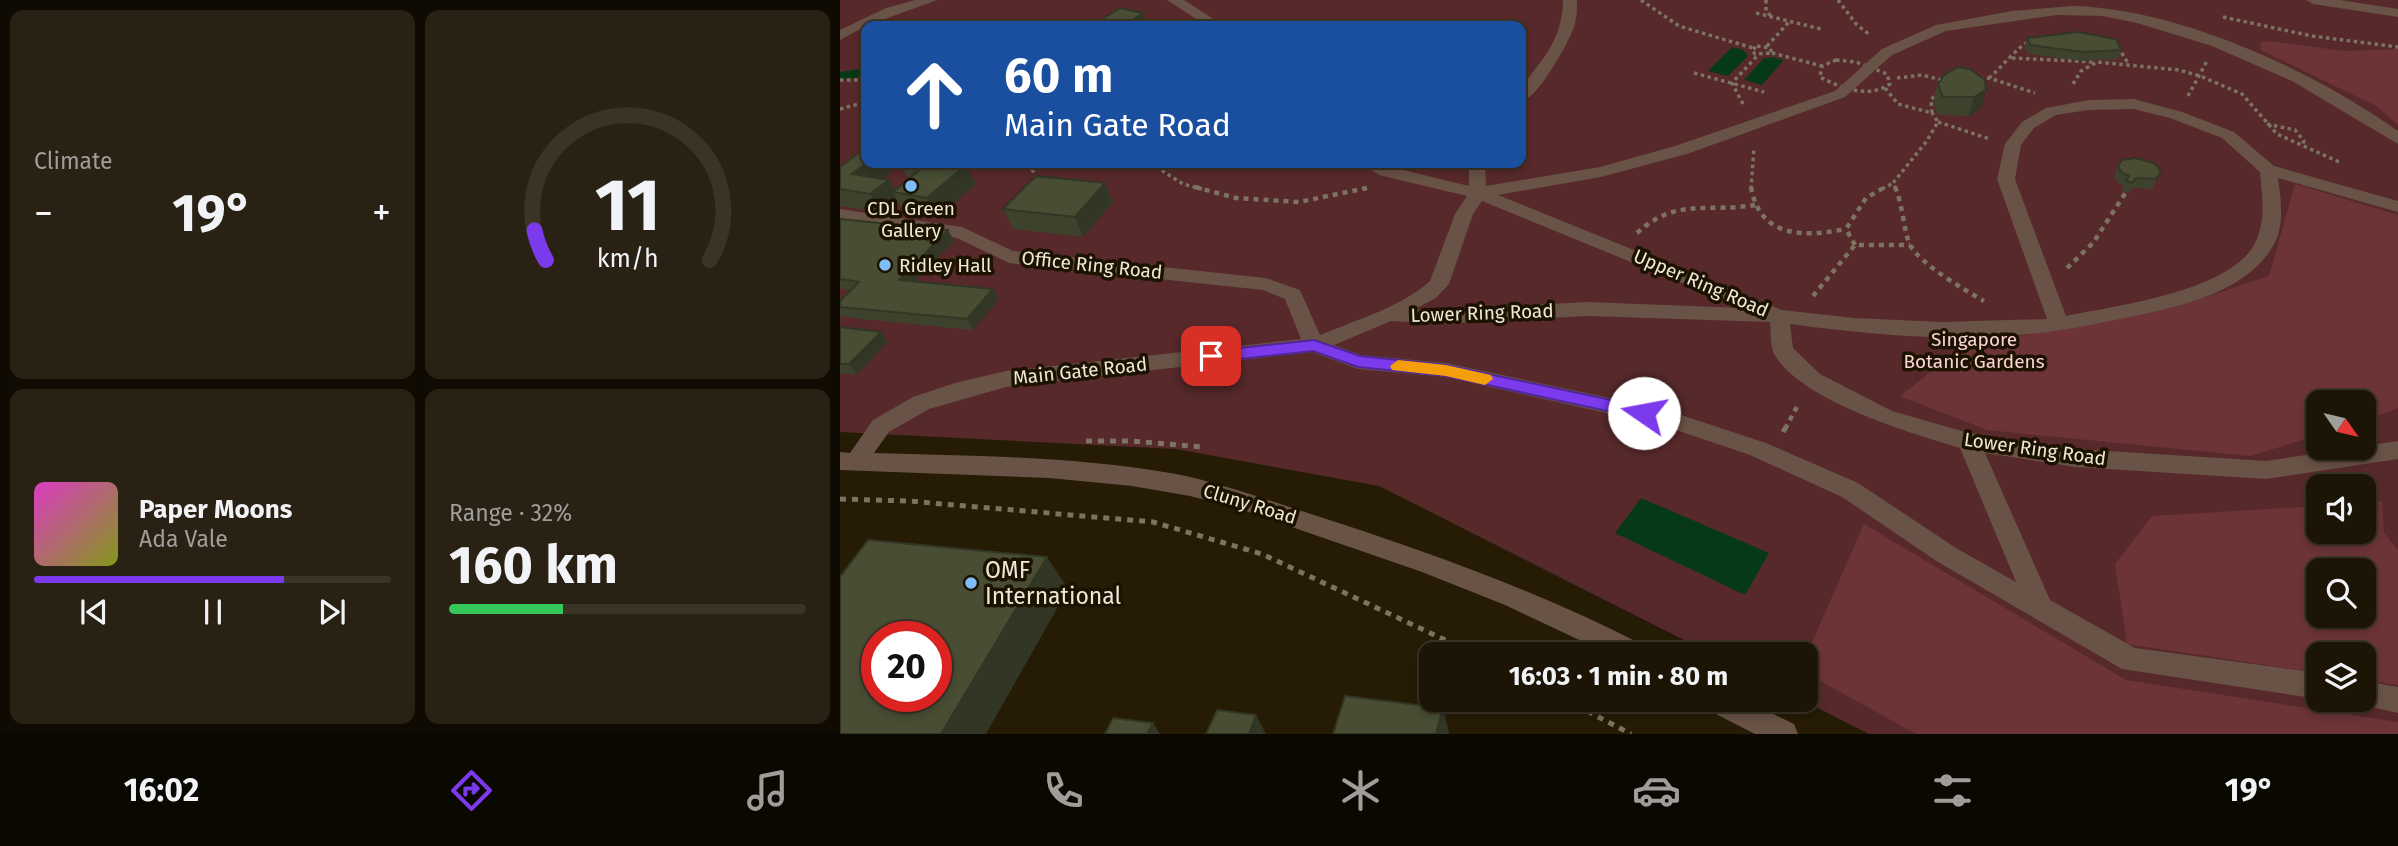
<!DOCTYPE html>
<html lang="en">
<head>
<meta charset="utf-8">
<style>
	:root { --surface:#1c1404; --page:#292113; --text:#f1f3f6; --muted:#a09e9a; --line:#3a3326; --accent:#7c3aed }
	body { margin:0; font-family:"Fira Sans",sans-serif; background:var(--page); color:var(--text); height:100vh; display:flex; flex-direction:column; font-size:26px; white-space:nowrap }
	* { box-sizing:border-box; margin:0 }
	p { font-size:23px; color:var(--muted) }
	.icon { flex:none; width:38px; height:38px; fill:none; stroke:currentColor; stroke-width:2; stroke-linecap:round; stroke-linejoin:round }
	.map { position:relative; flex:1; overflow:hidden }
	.details { display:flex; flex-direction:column; gap:10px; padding:10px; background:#0f0b02; width:840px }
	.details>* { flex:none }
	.top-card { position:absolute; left:21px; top:21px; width:665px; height:147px; border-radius:14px; box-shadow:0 4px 10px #0003,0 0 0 2px var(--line); background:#1a4fa0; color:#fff; overflow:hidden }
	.needle { width:46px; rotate:124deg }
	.fabs { position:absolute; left:1466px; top:390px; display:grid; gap:14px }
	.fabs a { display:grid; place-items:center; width:70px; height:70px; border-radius:14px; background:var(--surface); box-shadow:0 4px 10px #0003,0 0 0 2px var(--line); font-size:35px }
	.speed { position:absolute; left:21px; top:621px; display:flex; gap:14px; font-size:35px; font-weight:700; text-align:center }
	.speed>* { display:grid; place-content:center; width:91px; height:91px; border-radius:50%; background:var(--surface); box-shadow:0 4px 10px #0003,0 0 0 2px var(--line); line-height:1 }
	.speed .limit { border:10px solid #d22; background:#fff; color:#111 }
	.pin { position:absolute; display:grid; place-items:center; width:60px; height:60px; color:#fff; margin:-30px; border-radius:14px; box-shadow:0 4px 10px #0006 }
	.me { position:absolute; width:77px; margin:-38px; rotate:282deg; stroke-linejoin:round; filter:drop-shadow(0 0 5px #0008) }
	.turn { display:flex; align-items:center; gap:24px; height:147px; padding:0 28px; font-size:32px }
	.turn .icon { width:91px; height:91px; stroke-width:2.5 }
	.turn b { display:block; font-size:49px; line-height:60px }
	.big { font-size:52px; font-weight:700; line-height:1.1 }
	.details .widget { flex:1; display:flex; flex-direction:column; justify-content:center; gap:10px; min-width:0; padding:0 24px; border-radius:14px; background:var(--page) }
	.details .dial { align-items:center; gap:0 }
	.dial svg { height:182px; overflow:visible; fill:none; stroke:var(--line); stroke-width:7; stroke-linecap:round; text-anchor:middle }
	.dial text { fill:var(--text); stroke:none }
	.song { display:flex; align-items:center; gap:21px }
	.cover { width:84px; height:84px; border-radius:10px; background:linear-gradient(135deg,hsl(310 70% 55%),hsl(70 70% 35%)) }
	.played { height:7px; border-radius:4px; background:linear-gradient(90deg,var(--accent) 70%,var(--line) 70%) }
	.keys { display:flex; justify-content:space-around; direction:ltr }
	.heat { display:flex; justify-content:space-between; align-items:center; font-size:38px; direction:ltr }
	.charge { height:10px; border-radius:5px; background:linear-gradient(90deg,#34c759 32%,var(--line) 0) }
	.details .tiles { flex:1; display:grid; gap:10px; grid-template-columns:repeat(2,1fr) }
	.trip { position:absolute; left:579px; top:642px; width:399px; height:70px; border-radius:14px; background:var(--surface); box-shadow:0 4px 10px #0003,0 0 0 2px var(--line); font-weight:700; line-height:70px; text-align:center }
	.tabs { display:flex; height:112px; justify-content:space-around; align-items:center; background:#0b0802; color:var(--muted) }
	.tabs .icon { width:49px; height:49px }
	.tabs .current { color:var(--accent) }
	.tabs b { font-size:32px; color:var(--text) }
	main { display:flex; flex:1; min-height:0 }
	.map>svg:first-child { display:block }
	.green { fill:#57292b; fill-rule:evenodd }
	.forest { fill:#6c3437; fill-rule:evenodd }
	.water { fill:#063a17 }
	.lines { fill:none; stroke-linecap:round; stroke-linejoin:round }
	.stream { stroke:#063a17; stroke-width:8 }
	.path-far2 { stroke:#7c7360; stroke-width:3.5; stroke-dasharray:3.5 3.5; stroke-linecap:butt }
	.path-far1 { stroke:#7c7360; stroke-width:4.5; stroke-dasharray:5 5; stroke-linecap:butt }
	.path { stroke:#7c7360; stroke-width:5; stroke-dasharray:6 6; stroke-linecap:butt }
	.minor { fill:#695246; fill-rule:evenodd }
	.wall { fill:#3e422d; fill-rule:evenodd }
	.shaded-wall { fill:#323624 }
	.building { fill:#484d34; stroke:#323624; stroke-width:2; fill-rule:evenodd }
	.route { fill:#7c3aed; stroke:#51269a; stroke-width:2 }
	.slow { fill:#f59e0b }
	.poi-dot { fill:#7fbdf9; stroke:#1c1200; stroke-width:2.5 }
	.labels { text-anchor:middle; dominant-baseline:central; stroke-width:7; stroke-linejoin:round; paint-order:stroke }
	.poi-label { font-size:19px; fill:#eee7d9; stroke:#1c1200 }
	.street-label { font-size:19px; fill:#eee7d9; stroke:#1c1200 }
	.park-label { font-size:19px; fill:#fad3d3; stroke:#1c1200 }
	.near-poi-label { font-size:23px; fill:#eee7d9; stroke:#1c1200; text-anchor:start }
</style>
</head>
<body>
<main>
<section class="details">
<div class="tiles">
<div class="widget"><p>Climate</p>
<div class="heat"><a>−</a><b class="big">19°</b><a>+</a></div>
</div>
<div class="widget dial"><svg viewBox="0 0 100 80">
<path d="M14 69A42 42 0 1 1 86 69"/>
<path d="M14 69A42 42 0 0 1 9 56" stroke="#7c3aed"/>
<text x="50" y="56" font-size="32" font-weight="700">11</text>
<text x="50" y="72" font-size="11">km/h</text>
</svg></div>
<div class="widget">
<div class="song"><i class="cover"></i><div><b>Paper Moons</b><p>Ada Vale</p></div></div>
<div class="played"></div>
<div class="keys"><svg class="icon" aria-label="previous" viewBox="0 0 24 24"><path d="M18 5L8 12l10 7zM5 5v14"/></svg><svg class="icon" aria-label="pause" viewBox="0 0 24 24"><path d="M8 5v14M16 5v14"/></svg><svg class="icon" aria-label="next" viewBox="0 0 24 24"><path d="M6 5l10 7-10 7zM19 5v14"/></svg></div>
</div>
<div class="widget"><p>Range · 32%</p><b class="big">160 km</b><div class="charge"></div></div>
</div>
</section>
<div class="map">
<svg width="1558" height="734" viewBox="0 0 1558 734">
	<rect width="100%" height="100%" fill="#261b05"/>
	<path class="green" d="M0,0H1558V734H1029L962,700H966V654H872L539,486L336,449L0,432ZM26,26H681V163H26ZM1479,402H1524V448H1479ZM1479,486H1524V532H1479ZM1479,570H1524V616H1479ZM1479,654H1524V700H1479Z"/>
	<path class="forest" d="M1428,41L1504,51L1558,49V125L1536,106L1421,50L1420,43Z
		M1455,184L1558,215V408L1524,421V402H1479V435L1410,456L1147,430L1060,396L1122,347L1336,307L1429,276Z
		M1542,501L1544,533L1558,550V685L1524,680V654H1479V673L1287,644L1275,564L1312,516L1479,506V532H1524V503ZM1479,570H1524V616H1479Z
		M1024,524L1286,680L1558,722V734H1076L966,673V656Z"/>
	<path class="water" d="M892,47L903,50L908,56L888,76L868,71Z
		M932,57L944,60L922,85L904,80L923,59Z
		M801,498L929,553L905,595L775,533Z"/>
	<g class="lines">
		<path class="stream" d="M0,76L26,72"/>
		<path class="path-far2" d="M801,0L839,26L913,48
			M926,0V11L931,16
			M998,0L1017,25L1030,35
			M916,13L981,29
			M1383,17L1472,36L1558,47
			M917,46L930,48L932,53L915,54L912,50Z
			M927,46L949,22
			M1278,47L1288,63
			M932,53L982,66
			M1172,58L1255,62
			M996,60L1016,62L1047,74L1050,84C1028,99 1001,88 980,77L982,66Z
			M854,73L924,92
			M1057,78L1082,75L1106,81
			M1149,78C1161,68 1178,46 1190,41
			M1140,79L1149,78L1195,93
			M0,80H26
			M1233,84L1241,71L1257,62L1339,70L1360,76L1402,94L1437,134L1499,162
			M1045,88L1058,104L1092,113L1091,100L1099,91
			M1348,96L1367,61
			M903,104L892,83L918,55
			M0,109L26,102
			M1098,122L1150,139
			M1427,124L1455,130L1464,141L1462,145
			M189,163L198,181
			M310,163L343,184L362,189
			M523,189L527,188
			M911,189L914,148
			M1042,189L1053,183
			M1056,189L1053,183L1086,142L1098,122L1092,113"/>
		<path class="path-far1" d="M355,187L396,198L459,202L527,188
			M911,187C920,239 965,237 1006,229
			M1055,187C1063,205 1064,233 1070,245C1080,264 1125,290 1144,301
			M797,233C836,197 868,213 915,205
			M1015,245L1006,229L1026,198L1045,187
			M1227,268L1253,243L1286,192
			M973,296L1015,245H1070
			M945,429L959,403"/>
		<path class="path" d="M943,432L946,427
			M246,441H292L364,447
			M0,499L68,501L313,522L422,554L635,654
			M726,700L791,734"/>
		<path class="minor" d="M75,0H97L26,26L0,40V30L46,8Z
			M327,0H344L384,26H367Z
			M723,0H737C737,9 737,18 734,27C728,44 698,98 681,102C681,81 696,70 707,53C717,37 723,20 723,0Z
			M1466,0H1500L1558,9V17L1473,4Z
			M1233,6C1340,9 1472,70 1558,131V144L1452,81L1372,46L1297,23L1263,16L1217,15L1106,31L1052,55L1005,97L847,154L761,177L658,195L942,310L1014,318L1102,322L1207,319L1157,179L1165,144L1182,122L1206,108L1249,100L1294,99L1342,112L1394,132L1434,166L1558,201V212L1438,178C1441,200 1445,226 1433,246C1406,292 1343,306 1294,316C1260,323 1225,331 1189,334C1111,343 1028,334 950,324L953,348L980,374L1052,411L1129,433L1236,449L1426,461L1558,441V459L1426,479L1236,467L1145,453L1210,600L1295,648L1479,673V699L1282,669L1098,562L1002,497L910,455L824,426L606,377L518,369L472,352L166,387L89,409L49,432L34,453C135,456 237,456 336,474C381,483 424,499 468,513C583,550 696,590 803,645L807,654H769L665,605L582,572L400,509L350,496L292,486L209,478L0,470V452L10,453L33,420L73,397L115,383L166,371L461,339L445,299L423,290L169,263L117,238L0,219V209L122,227L173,251L426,278L460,290L480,335C516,320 561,307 590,281L615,214L627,196L539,175L522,163H542L551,167L629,186V163H645L646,186L760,167L835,146L995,91L1042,49L1096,25L1172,11ZM1294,109L1330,118L1382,138L1420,172C1422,195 1426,218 1416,241C1394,291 1275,306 1226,316L1175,179L1181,145L1194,128L1216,115L1249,110ZM642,201L903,308L747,302L600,310L575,309L596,298L609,284L633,214ZM747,316L930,322C931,331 930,345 934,354C961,401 1070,433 1120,448L1176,582L1116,548L1018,483L926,443L826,410L606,363L520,355L494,345L551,321L600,324Z
			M1524,681L1558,687V713L1514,703L1513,700H1524Z
			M862,700H904L954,724L958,734H915L866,709Z"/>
	</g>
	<path class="wall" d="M303,13L306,22L300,26H263L261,20Z
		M1187,38L1281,50L1278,59L1242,61L1188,54L1184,47Z
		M1118,67L1141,108L1129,116L1098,115L1093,102L1098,84Z
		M26,163H119L136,184L98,217L64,211L57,201L42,213L0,206V167ZM60,165L67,177L70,178L55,190L49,180L42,179Z
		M1314,163L1316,181L1312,189L1292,188L1288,193L1282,191L1284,186L1278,183L1274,176L1278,166Z
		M265,183L273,202L243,237L173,229L163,209Z
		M0,219L114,241L74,281L159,299L133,330L2,317L0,314V301L11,290L0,289Z
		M0,327L41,332L48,342L17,374H0Z"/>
	<path class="shaded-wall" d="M303,13L306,22L300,26H284Z
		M1146,90L1141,108L1129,116L1134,97Z
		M27,163H58L60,165L23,193L12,174Z
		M106,163H119L122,168L126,165L136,184L98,217L87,198Z
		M49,180L57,193L53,192L57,201L42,213L30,194Z
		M265,183L273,202L243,237L235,217Z
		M108,230L114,241L66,290L59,280Z
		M153,289L159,299L133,330L127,319Z
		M41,332L48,342L17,374L9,364Z
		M207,557L228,589L146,734H101Z
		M603,708L609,732L608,734H596Z
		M416,715L426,734H409Z
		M313,723L320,734H307Z"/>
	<path class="building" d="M280,8L303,13L284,26L261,20Z
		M310,21L331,26H301Z
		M1238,32L1276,39L1281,50L1246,52L1218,49L1190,45L1187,38Z
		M1118,67L1130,69L1145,80L1146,90L1134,97H1103L1098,84L1104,75Z
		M26,147L27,163L12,174L49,180L30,194L0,189V167Z
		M1295,158L1314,163L1321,171L1316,179L1296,178L1292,183L1286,181L1289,176L1282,173L1278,166L1282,160Z
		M85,163H112L126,165L87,198L53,192L88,163Z
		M196,176L265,183L235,217L163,209Z
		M0,219L108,230L59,280L153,289L127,319L0,307V301L19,282L0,279Z
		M0,327L41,332L9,364H0Z
		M28,540L207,557L101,734H0V577ZM37,637H96V696H37Z
		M505,696L603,708L596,734H493Z
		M377,710L416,715L409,734H366Z
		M273,718L313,723L307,734H265Z"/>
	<path class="route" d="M474,340L520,356L606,365L804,407L812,413L804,419L606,376L518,367L473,351L371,362L363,356L371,351Z"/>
	<path class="slow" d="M558,360L606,365L651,375L653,379L645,385L606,376L552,370L550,366Z"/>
	<g class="poi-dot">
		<circle cx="71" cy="186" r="7"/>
		<circle cx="45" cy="265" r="7"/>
		<circle cx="131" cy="583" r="7"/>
	</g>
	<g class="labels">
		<g class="poi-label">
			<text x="71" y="208">CDL Green<tspan x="71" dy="22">Gallery</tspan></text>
			<text x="59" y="265" text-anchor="start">Ridley Hall</text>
		</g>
		<g class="street-label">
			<text transform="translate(252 265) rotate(6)">Office Ring Road</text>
			<text transform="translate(861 283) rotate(23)">Upper Ring Road</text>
			<text transform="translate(642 313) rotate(-2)">Lower Ring Road</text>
			<text transform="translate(240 371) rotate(-6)">Main Gate Road</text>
			<text transform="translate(1195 449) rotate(8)">Lower Ring Road</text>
			<text transform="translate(410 504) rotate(17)">Cluny Road</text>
		</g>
		<g class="park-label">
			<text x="1134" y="339">Singapore<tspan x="1134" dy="22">Botanic Gardens</tspan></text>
		</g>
		<g class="near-poi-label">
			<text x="145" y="570">OMF<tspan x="145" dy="26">International</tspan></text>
		</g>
	</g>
</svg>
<div class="fabs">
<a><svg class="needle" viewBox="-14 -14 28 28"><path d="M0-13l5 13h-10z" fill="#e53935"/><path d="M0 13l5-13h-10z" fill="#a09e9a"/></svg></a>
<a><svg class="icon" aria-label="sound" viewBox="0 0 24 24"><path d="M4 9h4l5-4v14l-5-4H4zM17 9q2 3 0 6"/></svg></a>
<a><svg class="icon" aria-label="search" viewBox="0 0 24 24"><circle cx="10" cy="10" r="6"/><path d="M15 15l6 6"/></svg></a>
<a><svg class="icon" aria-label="layers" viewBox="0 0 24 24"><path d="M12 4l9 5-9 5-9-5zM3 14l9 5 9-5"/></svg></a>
</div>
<div class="speed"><div class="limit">20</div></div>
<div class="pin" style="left:371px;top:356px;background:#d93025"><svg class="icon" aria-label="arrive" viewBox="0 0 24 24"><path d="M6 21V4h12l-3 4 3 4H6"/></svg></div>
<svg class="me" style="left:804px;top:413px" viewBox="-20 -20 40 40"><circle r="19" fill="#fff"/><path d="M0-13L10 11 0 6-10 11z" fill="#7c3aed"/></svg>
<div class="trip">16:03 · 1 min · 80 m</div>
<div class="top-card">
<div class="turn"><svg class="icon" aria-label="ahead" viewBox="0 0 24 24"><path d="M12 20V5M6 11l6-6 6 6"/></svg><div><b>60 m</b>Main Gate Road</div></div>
</div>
</div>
</main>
<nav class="tabs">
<b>16:02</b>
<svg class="icon current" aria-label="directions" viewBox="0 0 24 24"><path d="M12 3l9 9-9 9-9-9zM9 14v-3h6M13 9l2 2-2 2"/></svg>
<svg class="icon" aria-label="music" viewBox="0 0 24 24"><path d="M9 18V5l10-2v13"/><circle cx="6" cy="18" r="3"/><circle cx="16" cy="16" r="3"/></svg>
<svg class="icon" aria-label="phone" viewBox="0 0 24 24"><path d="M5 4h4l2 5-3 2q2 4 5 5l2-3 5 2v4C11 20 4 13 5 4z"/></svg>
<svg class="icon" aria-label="climate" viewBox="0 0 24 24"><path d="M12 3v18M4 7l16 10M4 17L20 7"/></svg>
<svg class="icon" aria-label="car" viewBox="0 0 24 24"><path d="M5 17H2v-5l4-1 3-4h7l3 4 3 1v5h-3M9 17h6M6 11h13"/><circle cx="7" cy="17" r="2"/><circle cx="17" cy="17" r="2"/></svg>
<svg class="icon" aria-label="filters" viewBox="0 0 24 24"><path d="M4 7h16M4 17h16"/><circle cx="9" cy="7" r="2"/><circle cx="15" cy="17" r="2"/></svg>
<b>19°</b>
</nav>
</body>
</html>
